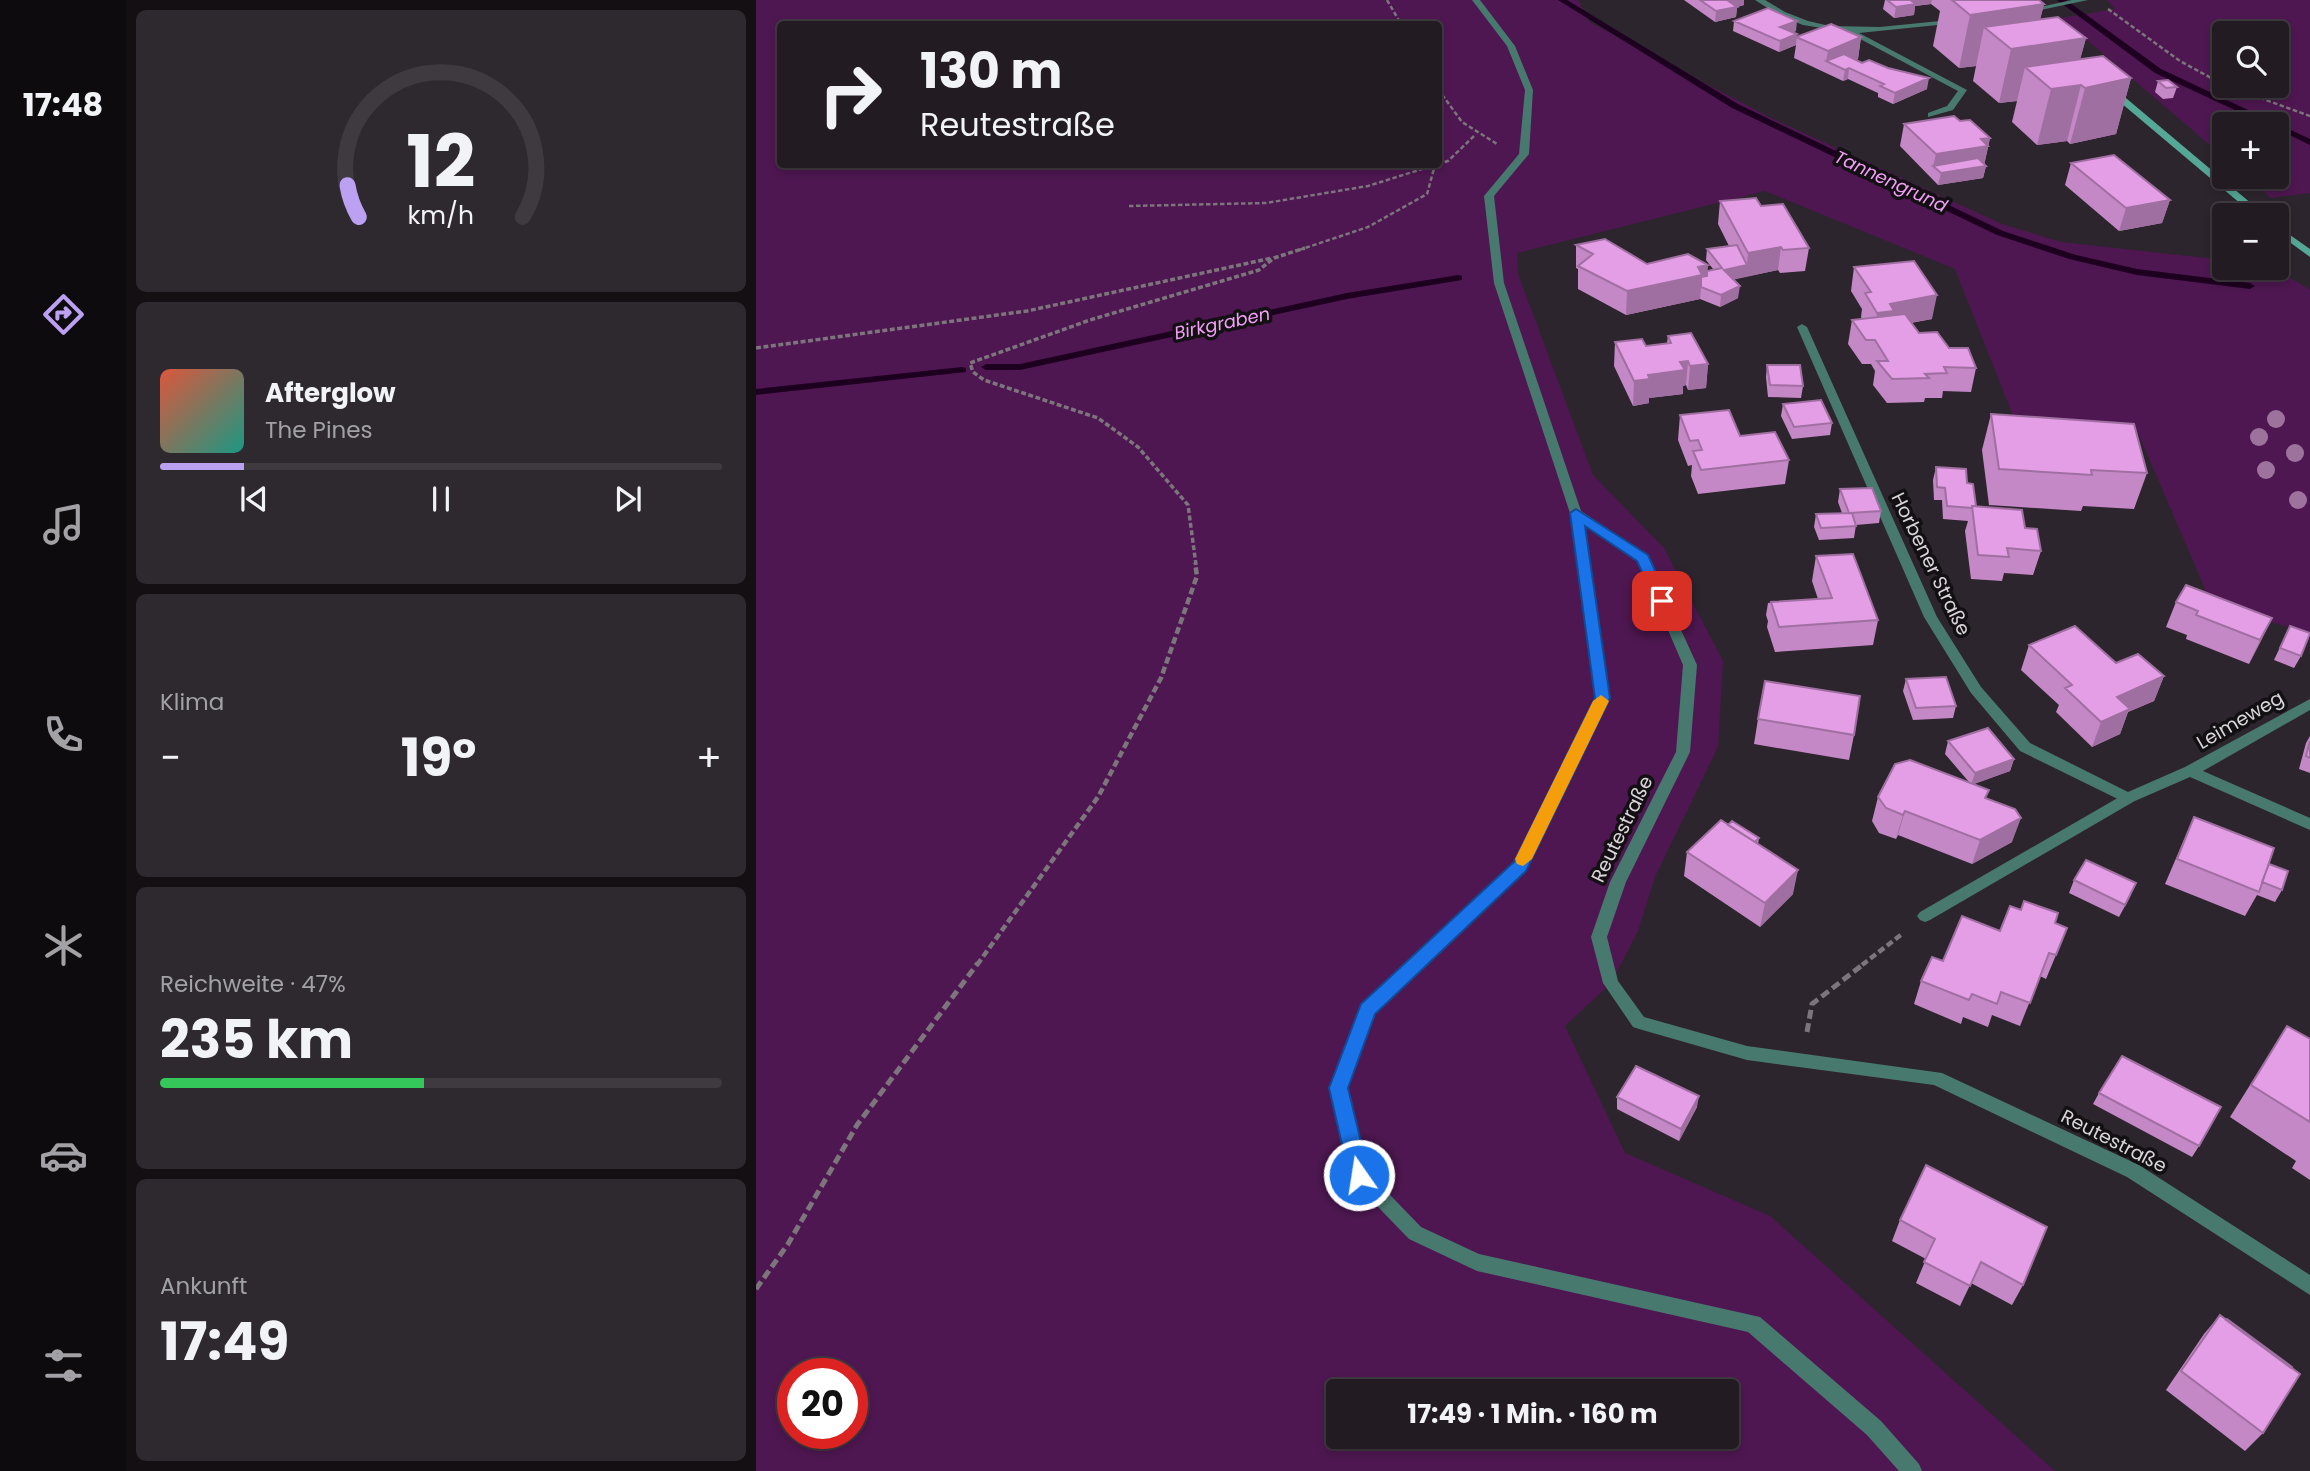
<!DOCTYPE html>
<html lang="de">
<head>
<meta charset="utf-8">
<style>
	:root { --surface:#221c22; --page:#2e292f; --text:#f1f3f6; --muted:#a2a1a5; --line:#3f3a40; --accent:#bca0f2 }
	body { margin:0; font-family:Poppins,sans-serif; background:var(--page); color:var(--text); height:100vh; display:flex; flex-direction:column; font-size:26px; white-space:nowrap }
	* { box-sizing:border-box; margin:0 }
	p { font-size:23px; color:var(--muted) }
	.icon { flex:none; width:38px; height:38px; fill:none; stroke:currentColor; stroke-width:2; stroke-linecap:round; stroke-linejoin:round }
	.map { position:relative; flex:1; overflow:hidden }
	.drawer { display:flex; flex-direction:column; gap:10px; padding:10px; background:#130f13; width:630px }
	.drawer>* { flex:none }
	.hud { position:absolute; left:21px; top:21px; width:665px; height:147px; border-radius:7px; box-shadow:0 4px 10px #0003,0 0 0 2px var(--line); background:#221c22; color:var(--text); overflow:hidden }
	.controls { position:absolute; left:1456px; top:21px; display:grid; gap:14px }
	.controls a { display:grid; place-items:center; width:77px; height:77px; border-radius:7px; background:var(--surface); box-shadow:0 4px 10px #0003,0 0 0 2px var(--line); font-size:35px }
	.speed { position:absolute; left:21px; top:1358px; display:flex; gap:14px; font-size:35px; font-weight:700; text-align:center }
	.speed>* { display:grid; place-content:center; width:91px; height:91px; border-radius:50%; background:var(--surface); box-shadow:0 4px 10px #0003,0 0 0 2px var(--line); line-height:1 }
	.speed .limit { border:10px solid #d22; background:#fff; color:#111 }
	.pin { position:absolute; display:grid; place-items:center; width:60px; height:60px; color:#fff; margin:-30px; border-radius:14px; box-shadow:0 4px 10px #0006 }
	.me { position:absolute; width:77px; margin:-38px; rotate:347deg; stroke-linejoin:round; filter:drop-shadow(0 0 5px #0008) }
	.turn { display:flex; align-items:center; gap:24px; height:147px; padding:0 28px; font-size:32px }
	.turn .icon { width:91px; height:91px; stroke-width:2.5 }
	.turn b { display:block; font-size:49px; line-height:60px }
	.big { font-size:52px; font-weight:700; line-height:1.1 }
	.drawer .card { flex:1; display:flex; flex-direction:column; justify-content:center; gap:10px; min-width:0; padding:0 24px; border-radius:10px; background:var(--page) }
	.drawer .dial { align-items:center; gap:0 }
	.dial svg { height:182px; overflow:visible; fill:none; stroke:var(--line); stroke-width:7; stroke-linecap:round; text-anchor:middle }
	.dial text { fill:var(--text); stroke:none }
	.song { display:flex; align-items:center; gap:21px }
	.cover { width:84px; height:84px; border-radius:10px; background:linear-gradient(135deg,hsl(10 70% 55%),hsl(170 70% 35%)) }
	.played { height:7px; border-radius:4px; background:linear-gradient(90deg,var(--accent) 15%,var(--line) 15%) }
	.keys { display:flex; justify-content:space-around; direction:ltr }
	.heat { display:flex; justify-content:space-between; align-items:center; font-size:38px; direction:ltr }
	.charge { height:10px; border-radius:5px; background:linear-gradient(90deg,#34c759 47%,var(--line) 0) }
	.trip { position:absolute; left:570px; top:1379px; width:413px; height:70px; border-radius:7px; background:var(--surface); box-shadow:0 4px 10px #0003,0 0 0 2px var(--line); font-weight:700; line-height:70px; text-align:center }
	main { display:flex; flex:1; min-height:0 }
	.menu { display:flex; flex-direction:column; width:126px; justify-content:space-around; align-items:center; background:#0e0b0e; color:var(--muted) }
	.menu .icon { width:49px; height:49px }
	.menu .on { color:var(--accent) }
	.menu b { font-size:32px; color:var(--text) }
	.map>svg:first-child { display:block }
	.green { fill:#4e1751; fill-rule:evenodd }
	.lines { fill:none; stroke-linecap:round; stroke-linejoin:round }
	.stream { fill:#1d001f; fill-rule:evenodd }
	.path-far3 { stroke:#7c757c; stroke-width:2.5; stroke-dasharray:4.5 2.5; stroke-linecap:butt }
	.path-far2 { stroke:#7c757c; stroke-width:3.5; stroke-dasharray:5 2.5; stroke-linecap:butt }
	.path-far1 { stroke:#7c757c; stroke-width:4.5; stroke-dasharray:7 3.5; stroke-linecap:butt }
	.path { stroke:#7c757c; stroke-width:5; stroke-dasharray:9 4.5; stroke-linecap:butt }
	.lane { fill:#48796f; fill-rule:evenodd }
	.street { fill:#48796f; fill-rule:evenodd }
	.secondary { fill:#55a796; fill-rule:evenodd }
	.tree { fill:#9d739e }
	.wall { fill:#c488c6 }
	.shaded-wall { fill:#a06fa1 }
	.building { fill:#e49ee6; stroke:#a06fa1; stroke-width:2 }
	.route { fill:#1a73e8; stroke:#114b97; stroke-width:2 }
	.slow { fill:#f59e0b }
	.labels { text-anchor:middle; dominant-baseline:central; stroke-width:7; stroke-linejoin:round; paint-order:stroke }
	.far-water-label { font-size:18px; font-style:italic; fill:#f49df7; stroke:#131013 }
	.street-label { font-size:19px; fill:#dad5da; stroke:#131013 }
</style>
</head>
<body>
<main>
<nav class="menu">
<b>17:48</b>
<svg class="icon on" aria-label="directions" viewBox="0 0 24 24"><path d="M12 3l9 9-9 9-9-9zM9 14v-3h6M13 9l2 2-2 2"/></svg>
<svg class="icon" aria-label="music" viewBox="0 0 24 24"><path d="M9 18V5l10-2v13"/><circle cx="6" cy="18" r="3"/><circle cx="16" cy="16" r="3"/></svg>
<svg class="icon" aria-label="phone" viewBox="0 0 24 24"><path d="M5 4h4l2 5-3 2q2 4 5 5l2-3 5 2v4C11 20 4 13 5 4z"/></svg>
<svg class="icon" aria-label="climate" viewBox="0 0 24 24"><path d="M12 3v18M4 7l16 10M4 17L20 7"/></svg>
<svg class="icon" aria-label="car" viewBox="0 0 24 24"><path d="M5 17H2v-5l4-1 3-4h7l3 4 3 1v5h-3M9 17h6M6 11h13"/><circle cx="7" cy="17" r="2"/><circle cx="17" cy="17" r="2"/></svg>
<svg class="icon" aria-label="filters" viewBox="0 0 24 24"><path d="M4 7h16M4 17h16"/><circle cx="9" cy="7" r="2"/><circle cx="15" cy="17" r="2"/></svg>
</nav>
<section class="drawer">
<div class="card dial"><svg viewBox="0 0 100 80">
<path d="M14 69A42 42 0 1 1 86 69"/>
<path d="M14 69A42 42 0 0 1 9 55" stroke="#bca0f2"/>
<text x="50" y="56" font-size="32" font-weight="700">12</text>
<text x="50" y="72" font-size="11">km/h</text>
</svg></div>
<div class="card">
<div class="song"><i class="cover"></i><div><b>Afterglow</b><p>The Pines</p></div></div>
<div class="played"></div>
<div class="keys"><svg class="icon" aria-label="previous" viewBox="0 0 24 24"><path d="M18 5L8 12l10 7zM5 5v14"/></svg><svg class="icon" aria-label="pause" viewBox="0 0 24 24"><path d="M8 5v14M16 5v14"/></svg><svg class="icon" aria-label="next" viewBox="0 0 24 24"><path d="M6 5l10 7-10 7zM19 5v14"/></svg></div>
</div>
<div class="card"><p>Klima</p>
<div class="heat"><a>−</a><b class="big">19°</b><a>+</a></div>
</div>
<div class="card"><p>Reichweite · 47%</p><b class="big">235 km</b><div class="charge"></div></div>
<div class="card"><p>Ankunft</p><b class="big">17:49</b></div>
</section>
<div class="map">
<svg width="1554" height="1471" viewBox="0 0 1554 1471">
	<rect width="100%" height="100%" fill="#2d252d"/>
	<path class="green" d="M0,0H822L833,22L1013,117L1246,224L1305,242L1468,260V268H1518L1554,290V633L1456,605L1380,428L1261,426L1199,269L1009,191L761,253L762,274L837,475L908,548L967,661L962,747L899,877L882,931L855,983L809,1026L869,1153L1014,1216L1299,1471H0ZM24,24H682V164H24ZM37,1374H96V1433H37ZM583,1391H971V1437H583Z
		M1351,0H1554V193L1515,198L1491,177H1521V124H1468V157L1305,18L1359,9ZM1468,33H1521V86H1468Z"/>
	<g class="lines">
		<path class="stream" d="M802,0H811L982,104L1247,231L1320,255L1381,269L1494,283L1499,286L1494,289L1381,275L1313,259L1241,235L976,108Z
			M1301,0H1310L1405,69L1554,139V145L1521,129V124H1509L1399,73Z
			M702,275L706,276V280L591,299L264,370H230L225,367L230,364H264L591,293Z
			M206,367L210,368V372L0,395V389Z"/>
		<path class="path-far3" d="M631,0L645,24
			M1352,9L1424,61L1468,85
			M1471,86L1554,116
			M682,89L706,122L741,144
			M682,164L692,161L718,136
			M373,206L510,203L612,186L679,165
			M543,250L612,227L671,194L679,165"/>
		<path class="path-far2" d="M0,348L271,311L516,258
			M440,565L432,505L382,447L342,418L228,380L217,372L214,363L334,320L503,270L518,258L549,248"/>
		<path class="path-far1" d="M221,965L342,797L405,678L441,576L439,563
			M1106,965L1146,934"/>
		<path class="path" d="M1051,1032L1056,1004L1109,963
			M0,1289L32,1244L101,1125L222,963"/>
		<path class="lane" d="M1316,0H1332L1270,13L1266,11Z
			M820,509L826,513L853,698L769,870L619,1014L590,1088L611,1171L665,1227L723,1254L1004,1317L1125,1421L1163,1464L1166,1471H1143L1111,1435L992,1332L721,1271L653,1239L597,1181L594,1175L574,1088L606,1005L758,862L839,698L814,513Z
			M1372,792L1377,794L1379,798L1377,802L1174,920L1169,922L1164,920L1161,916L1164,912Z"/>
		<path class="street" d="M716,0H724L759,46L777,90L773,154L738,196L748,283L825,511L891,555L941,665L934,752L870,882L851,937L862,981L888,1017L991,1046L1186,1073L1383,1165L1554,1275V1295L1371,1177L1178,1085L991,1060L883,1029L877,1027L847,983L835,937L854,882L920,752L927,665L882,560L814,513L738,283L728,196L763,154L769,90L751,46Z
			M999,0H1009L1029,12L1052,21L1074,26L1124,27L1204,19L1205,21L1201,23L1103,33L1211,90L1197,110L1172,117V113L1191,106L1202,91L1091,32L1047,25L1024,16Z
			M1046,324L1051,327L1181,617L1225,687L1274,743L1372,792L1429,767L1554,699V710L1447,771L1554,818V830L1434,777L1372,804L1264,751L1215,693L1168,617L1041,327Z"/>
		<path class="secondary" d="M1352,88H1358L1509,215H1498L1352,92Z
			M1521,226L1554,249V257L1521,233Z"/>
	</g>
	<g class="tree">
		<circle cx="1520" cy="419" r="9"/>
		<circle cx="1503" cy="437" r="9"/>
		<circle cx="1539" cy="453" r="9"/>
		<circle cx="1510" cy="470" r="9"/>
		<circle cx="1542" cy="500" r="9"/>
	</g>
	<path class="wall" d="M928,0H988V5L981,7L980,17L959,22Z
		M1129,0H1283L1288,4L1284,19L1330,38L1324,59L1375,78L1360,134L1314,144L1311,141L1281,145L1256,122L1261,101L1243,103L1217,81L1220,66L1203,68L1177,46L1184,11L1175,4L1159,6L1158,15L1138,18L1127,9Z
		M978,21L1040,31L1037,32L1041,34V37H1105L1102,59L1100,60L1171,89L1137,104L1122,97V93L1092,79L1087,81L1038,58L1040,45L1023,52L977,31Z
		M1402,81L1421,87L1417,98L1407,99L1399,92Z
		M1204,121L1234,138L1228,165L1230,166L1227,178L1182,185L1144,146L1148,124Z
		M1315,163L1414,200L1406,223L1363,231L1309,185Z
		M964,201L1005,206L1053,248L1049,271L1024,273L1022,270L978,279L982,298L964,307L944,299L870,315L822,289V269L820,268V245L891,264L952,265L951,271L957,269L950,260L951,249L973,246L962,224Z
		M1098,267L1176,319L1155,323L1163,333L1193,348L1220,368L1215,392L1187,391L1186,398H1169L1168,402L1131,403L1117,385L1119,371L1115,364H1106L1092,344L1096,320L1106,319L1105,317L1106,309L1095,291Z
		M912,336L952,364L950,388L932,390L930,385L927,386V394L893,398V403L877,406L858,366L859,342L890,346L911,343Z
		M1011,365L1047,386L1045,398L1012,397L1010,377Z
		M1027,404L1076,423L1074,435L1036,439L1025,416Z
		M1235,414L1391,473L1378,509L1327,506L1325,511L1233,505L1226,450Z
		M924,415L984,436L1033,460L1029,484L942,494L935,476L936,465L932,466L922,440Z
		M1180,467L1211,483L1220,506L1269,528L1285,551L1277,575L1248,573L1246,581L1215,579L1209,531L1212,521L1187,519L1186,500H1178L1177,480Z
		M1084,489L1125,511L1123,523L1100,525L1098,538L1063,540L1058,527L1060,514L1086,513L1082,502Z
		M1060,556L1122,620L1117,645L1019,652L1011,627L1012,621L1010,615L1012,603L1062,599L1056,581Z
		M1420,602L1516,618L1493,664L1430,639L1431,635L1410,627Z
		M1534,626L1545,656L1538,668L1518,660Z
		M1273,645L1360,663L1408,676L1398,701L1372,712L1364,734L1336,747L1300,712L1303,705L1265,670Z
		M1150,679L1200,706L1197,718L1157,720L1147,691Z
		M1002,719L1098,735L1093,760L998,744Z
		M1554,736V773L1543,769L1550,743Z
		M1192,741L1258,759L1254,771L1218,784L1230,799L1256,842L1216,864L1142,835L1140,839L1123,833L1116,821L1122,797L1213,782L1189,754Z
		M1438,817L1513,864L1526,890L1519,902L1501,895L1489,916L1409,884L1427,842Z
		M972,825L1003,838L1002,844L1037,894L1004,927L928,876L931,852Z
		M1318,880L1375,895L1363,917L1313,893Z
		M1299,923L1300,955L1290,979L1284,976L1264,1026L1236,1015L1232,1027L1207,1017L1205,1024L1158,1004L1165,981L1187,961L1244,931Z
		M1531,1026L1554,1039V1180L1536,1168L1540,1161L1474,1117Z
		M1343,1093L1443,1146L1436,1157L1337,1104Z
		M861,1097L941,1107L923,1141L861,1109Z
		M1144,1220L1267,1285L1256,1305L1215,1283L1204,1306L1160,1283L1170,1259L1136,1241Z
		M1464,1315L1507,1433L1489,1451L1410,1390L1448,1334Z"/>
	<path class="shaded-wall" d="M970,0H988V5L981,7L980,17L959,22L960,11Z
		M1150,0H1176L1175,4L1159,6L1158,15L1138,18L1140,7Z
		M1288,4L1278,45L1330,38L1317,86L1325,85L1311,141L1281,145L1295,89L1269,67L1261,101L1243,103L1255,49L1228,27L1220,66L1203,68L1214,15Z
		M1041,21L1040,31L1023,38L1024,27Z
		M1041,34L1040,45L1023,52L1024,41Z
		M1105,37L1102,59L1082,67L1070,61L1072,51Z
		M1093,68L1092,79L1087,81L1089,70Z
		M1173,78L1171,89L1137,104L1139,93Z
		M1375,78L1360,134L1314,144L1329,88Z
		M1234,138L1228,166H1230L1227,178L1182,185L1185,173L1177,166L1180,154L1225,139Z
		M1414,200L1406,223L1363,231L1370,208Z
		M1025,247L1022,270L967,282L968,270L991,265L992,253Z
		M952,265L949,288L945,287L944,299L870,315L871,291Z
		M984,286L982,298L964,307L965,295Z
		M1181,295L1176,319L1135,326L1117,336L1121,313L1134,304Z
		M932,361L930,385L927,386V394L893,398V403L877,406L878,381L892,375L924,362Z
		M952,364L950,388L932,390L934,366Z
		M1516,618L1504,643L1493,664L1504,640Z
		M1408,676L1398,701L1372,712L1364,734L1336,747L1345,722L1361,697Z
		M1258,759L1254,771L1215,785L1219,773Z
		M1149,811L1142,835L1140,839L1147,815Z
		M1265,818L1256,842L1216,864L1224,840Z
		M1042,870L1037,894L1004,927L1009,903Z
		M943,1096L941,1107L923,1141L925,1129Z"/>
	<path class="building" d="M944,0H971L981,7L960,11Z
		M1131,0H1154L1160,4L1140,7Z
		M1196,0H1283L1288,4L1214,15Z
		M1012,8L1041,21L1024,27L1041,34L1024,41L978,21Z
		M1302,17L1330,38L1255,49L1228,27Z
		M1075,24L1105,37L1072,51L1040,37Z
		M1088,54L1106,63L1113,60L1132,68L1173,78L1139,93L1124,86L1128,84L1093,68L1089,70L1070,61Z
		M1347,56L1375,78L1329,88L1325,85L1295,89L1269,67Z
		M1412,80L1421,87L1410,88L1402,81Z
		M1198,116L1204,121L1214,120L1234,138L1225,139L1232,146L1180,154L1148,124Z
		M1358,155L1414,200L1370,208L1315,163Z
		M1222,158L1230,166L1185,173L1177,166Z
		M1000,198L1005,206L1027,204L1053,248L1027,250L1025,247L992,253L964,201Z
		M849,239L891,264L932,254L952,265L942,267L946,275L871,291L822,266L837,254L820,245Z
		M981,245L991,265L968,270L984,286L965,295L945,287V277L951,276V271L966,268L951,249Z
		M1158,261L1181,295L1134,304L1138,311L1121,313L1109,293L1115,292L1098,267Z
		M1149,314L1163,333L1181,332L1193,348H1212L1220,368L1188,367L1191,373L1169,374L1173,378L1136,379L1121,361H1132L1119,340H1110L1096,320Z
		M935,333L952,364L934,366L932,361L924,362L929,370L892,375L894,379L878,381L859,342L886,339L890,346L915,343L912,336Z
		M1011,365H1044L1047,386L1014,385Z
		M1065,400L1076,423L1038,427L1027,404Z
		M973,410L984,436L1019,432L1033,460L945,470L937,451L946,450L942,440L934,441L924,415Z
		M1235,414L1378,424L1391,473L1335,470L1336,475L1243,469Z
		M1180,467L1210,469L1211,483L1217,484L1220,506H1216V508L1191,506L1189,488L1181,487Z
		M1116,488L1125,511L1093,513L1084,489Z
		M1216,506L1266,510L1269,528L1281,529L1285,551L1251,548L1253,557L1222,555Z
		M1096,513L1100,526L1065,528L1060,514Z
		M1097,554L1122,620L1023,627L1015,602L1076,598L1060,556Z
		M1430,585L1516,618L1504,640L1440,615L1442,611L1420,602Z
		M1319,626L1360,663L1382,654L1408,676L1361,697L1374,709L1345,722L1309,688L1316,685L1273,645Z
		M1534,626L1554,633L1545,656L1524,648Z
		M1190,677L1200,706L1160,708L1150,679Z
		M1009,681L1104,696L1098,735L1002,719Z
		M1232,728L1258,759L1219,773L1192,741Z
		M1554,741V758L1550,756Z
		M1154,760L1233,790L1229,798L1259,809L1265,818L1224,840L1149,811L1147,815L1130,808L1122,797L1139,764Z
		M1438,817L1518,848L1503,892L1421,859Z
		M965,820L1042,870L1009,903L931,852Z
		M976,821L1003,838L999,842L972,825Z
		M1330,860L1380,883L1369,905L1318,880Z
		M1513,864L1532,871L1526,890L1506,882Z
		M1268,901L1302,913L1299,923L1311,928L1300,955L1293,953L1274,1003L1245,992L1241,1004L1216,994L1213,1000L1165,981L1176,957L1187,961L1206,916L1244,931L1254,906L1265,910Z
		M1531,1026L1554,1039V1122L1495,1085Z
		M1366,1056L1465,1107L1443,1146L1343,1093Z
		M880,1066L943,1096L925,1129L861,1097Z
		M1170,1165L1291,1227L1267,1285L1225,1262L1214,1286L1168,1262L1179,1239L1144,1220Z
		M1464,1315L1544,1374L1507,1433L1425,1371Z
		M1471,1319L1536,1367L1535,1368L1470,1320Z"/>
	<path class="route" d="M820,509L892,555L913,601L906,606L901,604L881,561L829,526L854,698L770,871L619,1014L592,1088L613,1175L611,1182L603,1185L596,1182L593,1175L573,1088L605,1004L758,862L839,698L814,513Z"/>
	<path class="slow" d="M845,695L853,701L776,859L767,866L761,864L759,859L837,701Z"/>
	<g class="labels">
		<g class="far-water-label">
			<text transform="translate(1135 181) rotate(25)">Tannengrund</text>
			<text transform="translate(466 323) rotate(-12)">Birkgraben</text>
		</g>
		<g class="street-label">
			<text transform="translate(1175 564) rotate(64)">Horbener Straße</text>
			<text transform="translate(1484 720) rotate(-30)">Leimeweg</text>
			<text transform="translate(866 829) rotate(-64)">Reutestraße</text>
			<text transform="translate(1358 1141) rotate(27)">Reutestraße</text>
		</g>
	</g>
</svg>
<div class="controls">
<a><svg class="icon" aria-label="search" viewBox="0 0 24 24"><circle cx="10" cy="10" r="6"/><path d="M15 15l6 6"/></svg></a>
<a>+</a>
<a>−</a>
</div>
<div class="speed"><div class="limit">20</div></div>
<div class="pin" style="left:906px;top:601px;background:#d93025"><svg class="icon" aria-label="arrive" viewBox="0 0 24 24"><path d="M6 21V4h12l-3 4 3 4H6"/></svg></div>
<svg class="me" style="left:603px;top:1175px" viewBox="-20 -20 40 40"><circle r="17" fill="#1a73e8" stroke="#fff" stroke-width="3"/><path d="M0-11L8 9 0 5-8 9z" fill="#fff"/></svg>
<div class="trip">17:49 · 1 Min. · 160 m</div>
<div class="hud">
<div class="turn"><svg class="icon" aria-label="right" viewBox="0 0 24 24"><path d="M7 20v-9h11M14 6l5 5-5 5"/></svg><div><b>130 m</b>Reutestraße</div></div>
</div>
</div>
</main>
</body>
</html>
